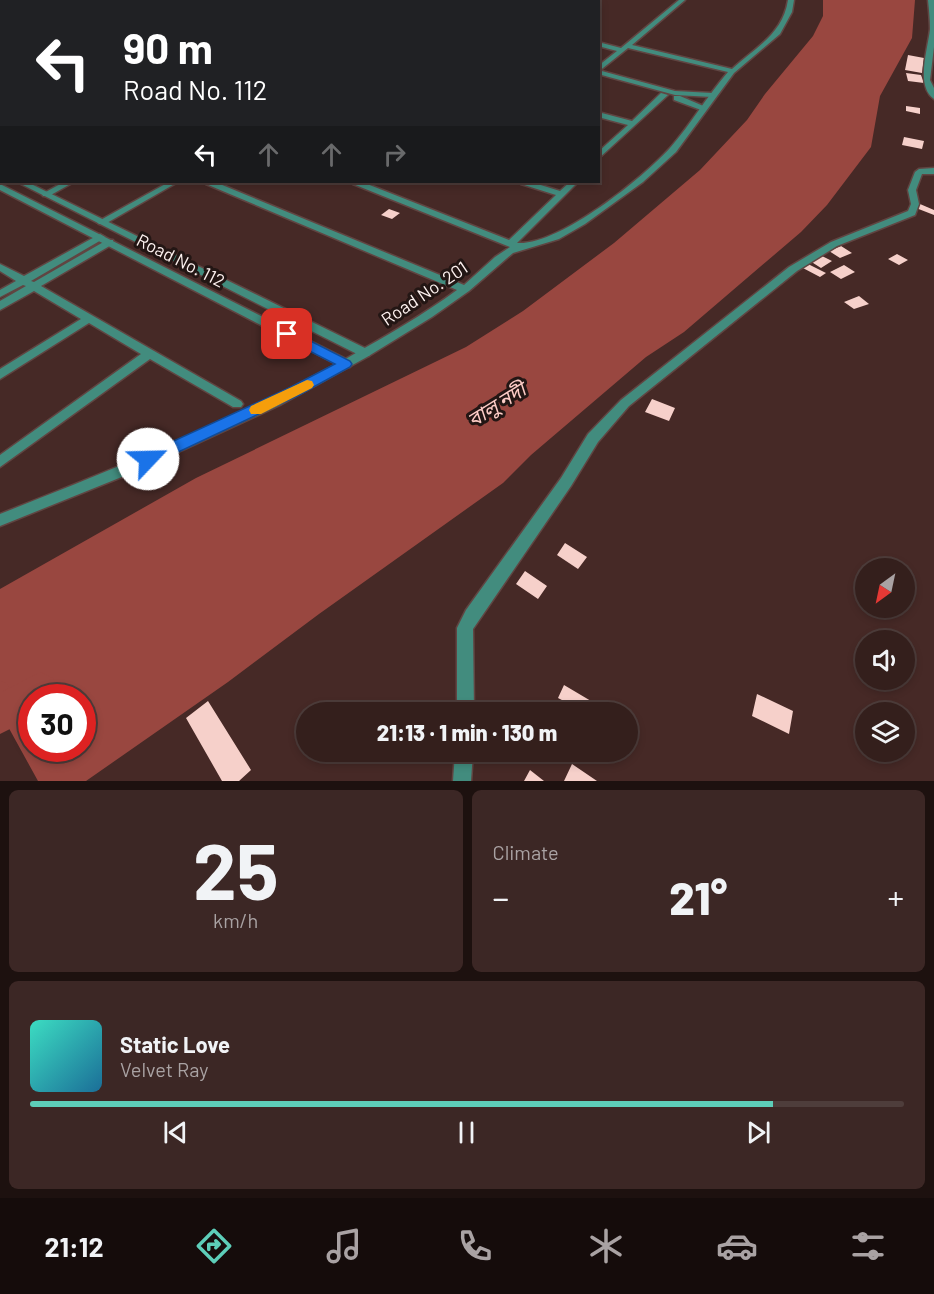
<!DOCTYPE html>
<html lang="en">
<head>
<meta charset="utf-8">
<style>
	:root { --surface:#341f1c; --page:#3c2725; --text:#f1f3f6; --muted:#a9a2a3; --line:#4e3d3b; --accent:#5dceb9 }
	body { margin:0; font-family:Barlow,"Noto Sans Bengali",sans-serif; background:var(--page); color:var(--text); height:100vh; display:flex; flex-direction:column; font-size:22px; white-space:nowrap }
	* { box-sizing:border-box; margin:0 }
	p { font-size:20px; color:var(--muted) }
	.icon { flex:none; width:33px; height:33px; fill:none; stroke:currentColor; stroke-width:2; stroke-linecap:round; stroke-linejoin:round }
	.map { position:relative; height:781px; overflow:hidden }
	.panel { display:flex; flex-direction:column; gap:9px; padding:9px; background:#1d110f; flex:1 }
	.panel>* { flex:none }
	.hud { position:absolute; left:0px; top:0px; width:600px; height:183px; box-shadow:0 3px 9px #0003,0 0 0 2px var(--line); background:#202124; color:#fff; overflow:hidden }
	.needle { width:39px; rotate:213deg }
	.tools { position:absolute; left:855px; top:558px; display:grid; gap:12px }
	.tools a { display:grid; place-items:center; width:60px; height:60px; border-radius:50%; background:var(--surface); box-shadow:0 3px 9px #0003,0 0 0 2px var(--line); font-size:30px }
	.speed { position:absolute; left:18px; top:684px; display:flex; gap:12px; font-size:30px; font-weight:700; text-align:center }
	.speed>* { display:grid; place-content:center; width:78px; height:78px; border-radius:50%; background:var(--surface); box-shadow:0 3px 9px #0003,0 0 0 2px var(--line); line-height:1 }
	.speed .limit { border:9px solid #d22; background:#fff; color:#111 }
	.pin { position:absolute; display:grid; place-items:center; width:51px; height:51px; color:#fff; margin:-26px; border-radius:12px; box-shadow:0 3px 9px #0006 }
	.me { position:absolute; width:66px; margin:-33px; rotate:66deg; stroke-linejoin:round; filter:drop-shadow(0 0 4px #0008) }
	.turn { display:flex; align-items:center; gap:21px; height:126px; padding:0 24px; font-size:27px }
	.turn .icon { width:78px; height:78px; stroke-width:2.5 }
	.turn b { display:block; font-size:42px; line-height:51px }
	.lanes { display:flex; align-items:center; height:57px; padding:0 24px; background:#0003; justify-content:center; gap:30px; direction:ltr }
	.lanes .off { opacity:.35 }
	.big { font-size:45px; font-weight:800; line-height:1.1 }
	.panel .widget { flex:1; display:flex; flex-direction:column; justify-content:center; gap:9px; min-width:0; padding:0 21px; border-radius:9px; background:var(--page) }
	.panel .dial { align-items:center; gap:0 }
	.dial b { font-size:78px; line-height:1 }
	.song { display:flex; align-items:center; gap:18px }
	.cover { width:72px; height:72px; border-radius:9px; background:linear-gradient(135deg,hsl(170 70% 55%),hsl(200 70% 35%)) }
	.played { height:6px; border-radius:3px; background:linear-gradient(90deg,var(--accent) 85%,var(--line) 85%) }
	.keys { display:flex; justify-content:space-around; direction:ltr }
	.heat { display:flex; justify-content:space-between; align-items:center; font-size:33px; direction:ltr }
	.panel .tiles { flex:1; display:grid; gap:9px; grid-template-columns:1fr 1fr }
	.widget:last-child { grid-column:span 2 }
	.trip { position:absolute; left:296px; top:702px; width:342px; height:60px; border-radius:30px; background:var(--surface); box-shadow:0 3px 9px #0003,0 0 0 2px var(--line); font-weight:800; line-height:60px; text-align:center }
	.menu { display:flex; height:96px; justify-content:space-around; align-items:center; background:#150c0b; color:var(--muted) }
	.menu .icon { width:42px; height:42px }
	.menu .selected { color:var(--accent) }
	.menu b { font-size:27px; color:var(--text) }
	.map>svg:first-child { display:block }
	.water { fill:#994740 }
	.lines { fill:none; stroke-linecap:round; stroke-linejoin:round }
	.canal { fill:#994740; fill-rule:evenodd }
	.river { fill:#994740; fill-rule:evenodd }
	.building { fill:#f6d0ca }
	.minor-casing { stroke:#604542; stroke-width:3 }
	.tertiary-casing { stroke:#604542; stroke-width:3 }
	.minor { fill:#428c7e; fill-rule:evenodd }
	.tertiary { fill:#428c7e; fill-rule:evenodd }
	.route { fill:#1a73e8; stroke:#114b97; stroke-width:1.5 }
	.slow { fill:#f59e0b }
	.labels { text-anchor:middle; dominant-baseline:central; stroke-width:6; stroke-linejoin:round; paint-order:stroke }
	.street-label { font-size:18px; fill:#fdf1ef; stroke:#231614 }
	.water-label { font-size:20px; font-style:italic; fill:#fecdc7; stroke:#231614 }
</style>
</head>
<body>
<div class="map">
<svg width="934" height="781" viewBox="0 0 934 781">
	<rect width="100%" height="100%" fill="#462926"/>
	<path class="water" d="M823,0H915L912,38L880,96L871,147L827,205L801,232L684,332L646,357L531,455L503,483L319,614L228,682L86,781H51L32,749L82,748V698H32L31,747L0,691V589L196,478L466,347L523,311L614,243L700,170L747,120L765,94L813,36L823,16Z"/>
	<g class="lines">
		<path class="canal" d="M0,680L7,684L32,725V748H45L62,781H38L0,712Z"/>
		<path class="river" d="M40,672L53,678L59,691L56,698H32V718L0,734V693Z"/>
	</g>
	<path class="building" d="M908,55L924,58L922,73L905,70Z
		M906,73L921,75L924,83L908,81Z
		M906,106L920,108V114L906,111Z
		M904,137L924,141L922,149L902,145Z
		M920,204L934,210V215L916,208Z
		M389,209L400,213L392,219L381,215Z
		M841,246L852,253L840,258L829,251Z
		M897,254L908,260L899,265L888,259Z
		M820,255L832,261L821,268L810,261Z
		M806,263L826,273L820,277L801,267Z
		M844,265L855,272L841,279L830,272Z
		M859,296L869,304L854,309L844,302Z
		M652,399L675,408L669,421L645,412Z
		M565,543L587,557L578,569L557,555Z
		M525,571L547,586L538,599L516,584Z
		M564,685L591,701L585,712L558,698Z
		M757,694L793,711L789,734L752,716Z
		M208,701L251,770L239,781H222L186,718Z
		M572,764L597,781H564Z
		M530,770L544,781H524Z"/>
	<g class="lines">
		<g class="minor-casing">
			<path id="minor" d="M0,0L5,2L0,3Z
				M14,0H22L11,2Z
				M78,0H86L75,2Z
				M144,0H151L141,2Z
				M408,0L420,2H410Z
				M679,0H685L632,45L732,69C755,48 783,34 788,0H794L792,12L780,34L734,73L676,152L643,182L585,224L559,239L513,253L469,291L432,317L367,357L280,405L144,468L0,526V514C119,467 237,420 349,357C386,336 423,315 457,290L206,184L205,182H215L464,285L495,257L510,247L353,184L352,182H362L509,240L556,195L521,184L520,182H531L560,191L570,182H578L517,243C558,246 642,179 670,148C691,124 707,96 728,72L628,48L598,72V66L617,51L598,46V42L621,48Z
				M928,0H934V47L930,80L934,88V99C915,86 928,49 930,29C930,20 929,10 928,0Z
				M0,26H2V30H0Z
				M2,52V57H0V53Z
				M661,93L668,95L598,159V152L628,125L598,117V112L632,121Z
				M0,123H2L0,128Z
				M0,165H2L0,171Z
				M934,168V174H922L916,190L919,204L915,215L837,246L797,271L629,406L598,442L571,486L473,629L474,712H457V628L466,610L561,478L588,434L621,400L789,267L831,242L908,211L911,204L908,190L915,172L919,169Z
				M64,182H74L49,196H43L42,194Z
				M169,182H178L105,224H99L97,222Z
				M100,234L105,237L103,239L31,281L34,282L107,240H113V244L41,286L241,401L243,404L241,407H233L150,359L0,467V455L141,354L89,323L0,379V369L81,319L34,291L0,310V301L26,286L23,285L0,297V290L16,281L0,271V264L24,276Z
				M455,752H473L471,781H453Z"/>
		</g>
		<g class="tertiary-casing">
			<path id="tertiary" d="M211,0H218L208,2Z
				M224,0H231L221,2Z
				M296,0L307,2H298Z
				M313,0L325,2H315Z
				M598,70L675,91L712,93L716,95L712,97L675,95L598,74Z
				M0,86H2L0,91Z
				M674,96H680L708,108L701,110L674,100Z
				M0,168L2,169V174H0Z
				M17,182H27L369,350L371,353L369,356H361Z
				M0,184L350,361L352,364L350,367H342L0,190Z"/>
		</g>
		<use href="#minor" class="minor"/>
		<use href="#tertiary" class="tertiary"/>
	</g>
	<path class="route" d="M287,329L350,361L352,364L350,367L299,395L153,464H143L140,459L143,455L289,388L335,364L282,337L280,334L282,331Z"/>
	<path class="slow" d="M307,380L312,381L314,385L312,388L261,414H251L249,410L251,406Z"/>
	<g class="labels">
		<g class="street-label">
			<text transform="translate(181 260) rotate(27)">Road No. 112</text>
			<text transform="translate(424 293) rotate(-34)">Road No. 201</text>
		</g>
		<g class="water-label">
			<text transform="translate(496 404) rotate(-32)">বালু নদী</text>
		</g>
	</g>
</svg>
<div class="tools">
<a><svg class="needle" viewBox="-14 -14 28 28"><path d="M0-13l5 13h-10z" fill="#e53935"/><path d="M0 13l5-13h-10z" fill="#a9a2a3"/></svg></a>
<a><svg class="icon" aria-label="sound" viewBox="0 0 24 24"><path d="M4 9h4l5-4v14l-5-4H4zM17 9q2 3 0 6"/></svg></a>
<a><svg class="icon" aria-label="layers" viewBox="0 0 24 24"><path d="M12 4l9 5-9 5-9-5zM3 14l9 5 9-5"/></svg></a>
</div>
<div class="speed"><div class="limit">30</div></div>
<div class="pin" style="left:287px;top:334px;background:#d93025"><svg class="icon" aria-label="arrive" viewBox="0 0 24 24"><path d="M6 21V4h12l-3 4 3 4H6"/></svg></div>
<svg class="me" style="left:148px;top:459px" viewBox="-20 -20 40 40"><circle r="19" fill="#fff"/><path d="M0-13L10 11 0 6-10 11z" fill="#1a73e8"/></svg>
<div class="trip">21:13 · 1 min · 130 m</div>
<div class="hud">
<div class="turn"><svg class="icon" aria-label="left" viewBox="0 0 24 24"><path d="M17 20v-9H6M10 6l-5 5 5 5"/></svg><div><b>90 m</b>Road No. 112</div></div>
<div class="lanes"><svg class="icon" aria-label="left" viewBox="0 0 24 24"><path d="M17 20v-9H6M10 6l-5 5 5 5"/></svg><svg class="icon off" aria-label="ahead" viewBox="0 0 24 24"><path d="M12 20V5M6 11l6-6 6 6"/></svg><svg class="icon off" aria-label="ahead" viewBox="0 0 24 24"><path d="M12 20V5M6 11l6-6 6 6"/></svg><svg class="icon off" aria-label="right" viewBox="0 0 24 24"><path d="M7 20v-9h11M14 6l5 5-5 5"/></svg></div>
</div>
</div>
<section class="panel">
<div class="tiles">
<div class="widget dial"><b>25</b><p>km/h</p></div>
<div class="widget"><p>Climate</p>
<div class="heat"><a>−</a><b class="big">21°</b><a>+</a></div>
</div>
<div class="widget">
<div class="song"><i class="cover"></i><div><b>Static Love</b><p>Velvet Ray</p></div></div>
<div class="played"></div>
<div class="keys"><svg class="icon" aria-label="previous" viewBox="0 0 24 24"><path d="M18 5L8 12l10 7zM5 5v14"/></svg><svg class="icon" aria-label="pause" viewBox="0 0 24 24"><path d="M8 5v14M16 5v14"/></svg><svg class="icon" aria-label="next" viewBox="0 0 24 24"><path d="M6 5l10 7-10 7zM19 5v14"/></svg></div>
</div>
</div>
</section>
<nav class="menu">
<b>21:12</b>
<svg class="icon selected" aria-label="directions" viewBox="0 0 24 24"><path d="M12 3l9 9-9 9-9-9zM9 14v-3h6M13 9l2 2-2 2"/></svg>
<svg class="icon" aria-label="music" viewBox="0 0 24 24"><path d="M9 18V5l10-2v13"/><circle cx="6" cy="18" r="3"/><circle cx="16" cy="16" r="3"/></svg>
<svg class="icon" aria-label="phone" viewBox="0 0 24 24"><path d="M5 4h4l2 5-3 2q2 4 5 5l2-3 5 2v4C11 20 4 13 5 4z"/></svg>
<svg class="icon" aria-label="climate" viewBox="0 0 24 24"><path d="M12 3v18M4 7l16 10M4 17L20 7"/></svg>
<svg class="icon" aria-label="car" viewBox="0 0 24 24"><path d="M5 17H2v-5l4-1 3-4h7l3 4 3 1v5h-3M9 17h6M6 11h13"/><circle cx="7" cy="17" r="2"/><circle cx="17" cy="17" r="2"/></svg>
<svg class="icon" aria-label="filters" viewBox="0 0 24 24"><path d="M4 7h16M4 17h16"/><circle cx="9" cy="7" r="2"/><circle cx="15" cy="17" r="2"/></svg>
</nav>
</body>
</html>
